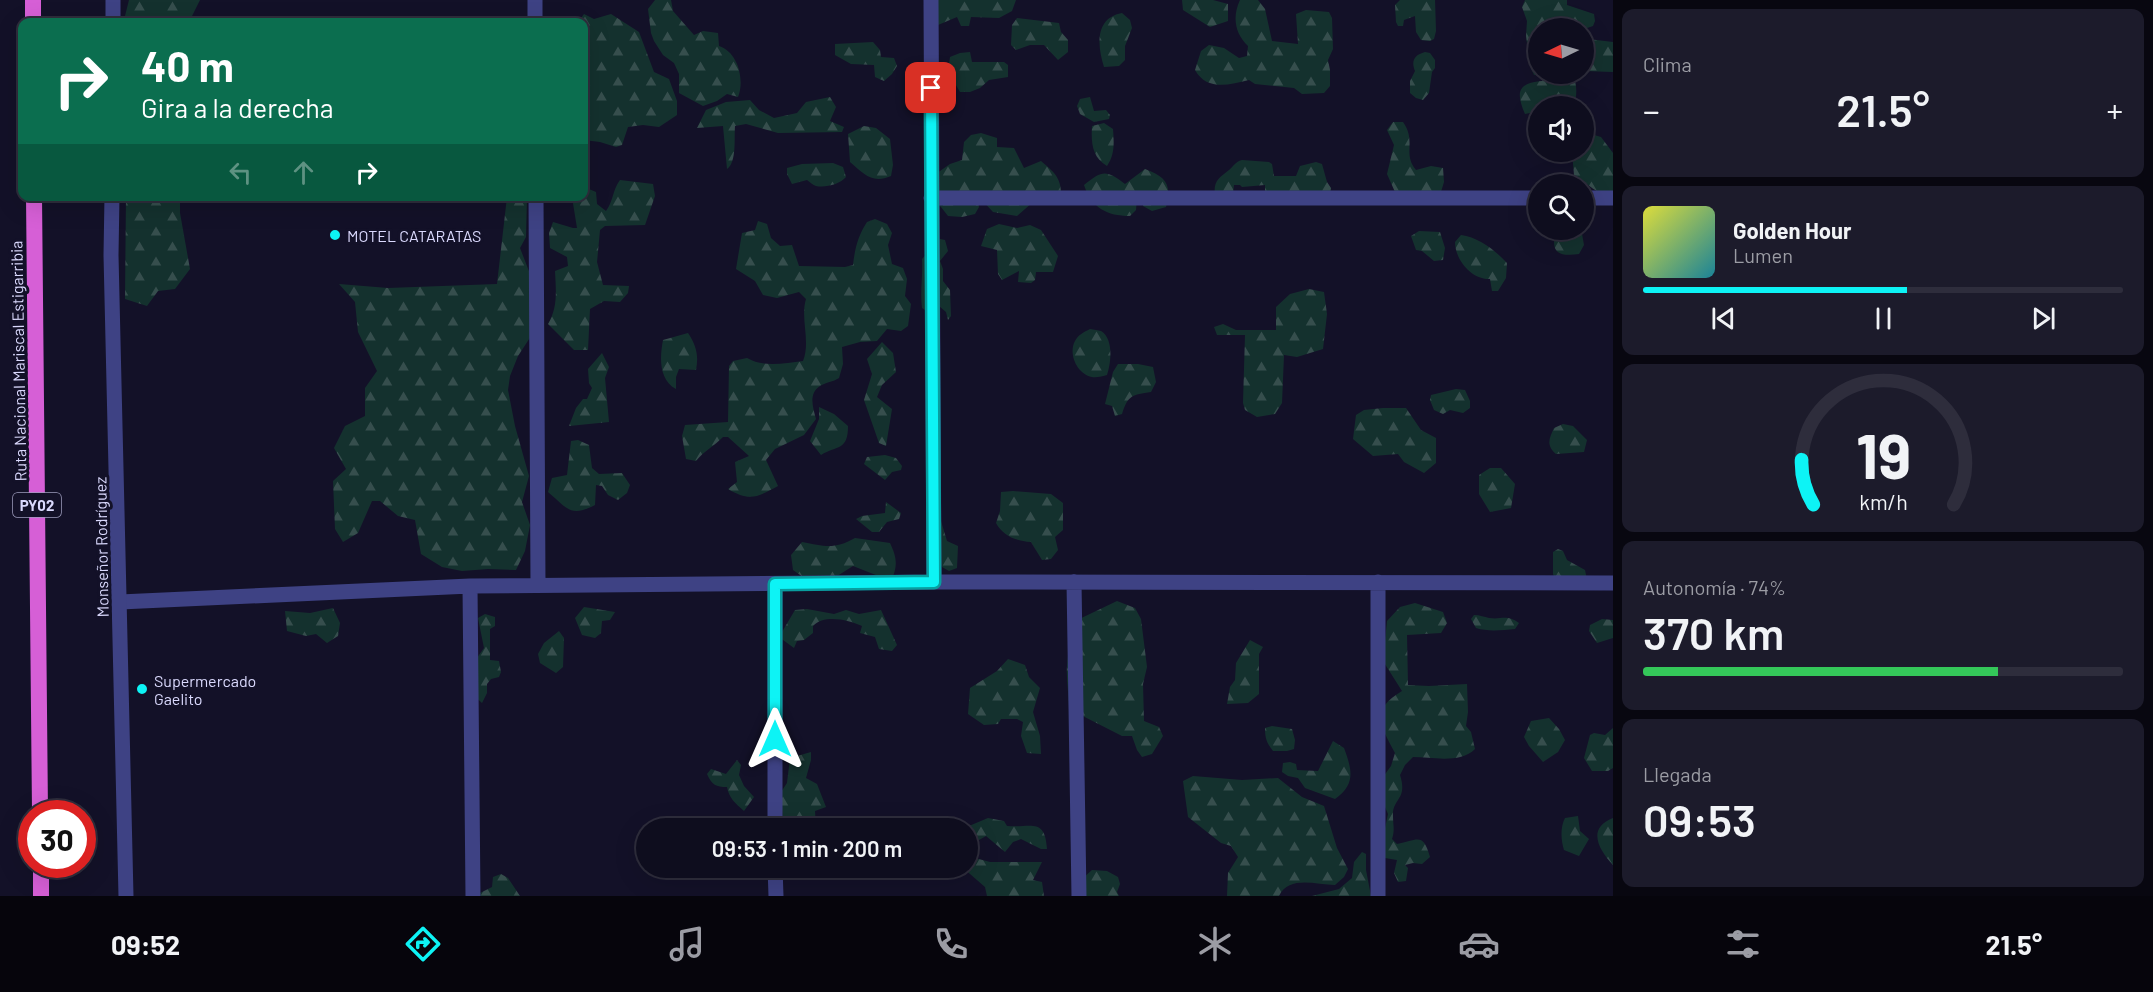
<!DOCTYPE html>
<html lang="es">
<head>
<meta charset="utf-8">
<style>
	:root { --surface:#0e0d1e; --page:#1c1b2b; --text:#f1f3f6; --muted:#9b9ca4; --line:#2e2d3c; --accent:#0df3f5 }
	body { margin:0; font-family:Barlow,sans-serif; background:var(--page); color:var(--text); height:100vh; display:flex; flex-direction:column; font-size:22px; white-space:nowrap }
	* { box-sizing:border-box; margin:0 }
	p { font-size:20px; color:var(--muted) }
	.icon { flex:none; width:33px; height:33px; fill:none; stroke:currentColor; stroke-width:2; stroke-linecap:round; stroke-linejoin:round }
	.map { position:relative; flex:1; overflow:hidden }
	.details { display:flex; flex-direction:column; gap:9px; padding:9px; background:#080710; width:540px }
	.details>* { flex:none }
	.hud { position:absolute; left:18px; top:18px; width:570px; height:183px; border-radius:12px; box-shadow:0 6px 24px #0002,0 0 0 2px var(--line); background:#0b6e4f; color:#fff; overflow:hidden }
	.needle { width:39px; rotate:265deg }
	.controls { position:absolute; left:1528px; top:18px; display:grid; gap:12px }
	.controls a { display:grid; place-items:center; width:66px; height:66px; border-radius:50%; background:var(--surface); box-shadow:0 6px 24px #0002,0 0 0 2px var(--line); font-size:30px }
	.speed { position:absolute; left:18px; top:800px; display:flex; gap:12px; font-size:30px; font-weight:700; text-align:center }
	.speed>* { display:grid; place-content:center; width:78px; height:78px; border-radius:50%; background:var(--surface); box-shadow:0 6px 24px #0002,0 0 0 2px var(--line); line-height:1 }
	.speed .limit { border:9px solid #d22; background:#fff; color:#111 }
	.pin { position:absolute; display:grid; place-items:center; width:51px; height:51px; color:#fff; margin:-26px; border-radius:12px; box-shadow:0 3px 9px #0006 }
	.me { position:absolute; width:66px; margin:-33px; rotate:0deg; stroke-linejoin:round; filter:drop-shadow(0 0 4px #0008) }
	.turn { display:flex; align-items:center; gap:21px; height:126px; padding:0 24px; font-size:27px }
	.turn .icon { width:78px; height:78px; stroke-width:2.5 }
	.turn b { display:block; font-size:42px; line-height:51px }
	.lanes { display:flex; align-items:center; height:57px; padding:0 24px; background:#0003; justify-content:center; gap:30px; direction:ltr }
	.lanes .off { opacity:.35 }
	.big { font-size:45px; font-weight:600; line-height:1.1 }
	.details .card { flex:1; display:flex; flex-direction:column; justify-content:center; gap:9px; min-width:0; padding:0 21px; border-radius:12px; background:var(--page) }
	.details .dial { align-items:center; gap:0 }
	.dial svg { height:156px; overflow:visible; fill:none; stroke:var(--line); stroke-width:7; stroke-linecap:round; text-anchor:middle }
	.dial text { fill:var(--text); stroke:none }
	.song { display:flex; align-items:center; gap:18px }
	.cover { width:72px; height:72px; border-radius:9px; background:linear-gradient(135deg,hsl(60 70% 55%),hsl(190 70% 35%)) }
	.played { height:6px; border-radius:3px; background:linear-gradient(90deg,var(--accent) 55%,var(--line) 55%) }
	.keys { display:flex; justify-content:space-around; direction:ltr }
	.heat { display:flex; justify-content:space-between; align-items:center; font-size:33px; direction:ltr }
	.charge { height:9px; border-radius:4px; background:linear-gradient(90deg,#34c759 74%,var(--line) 0) }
	.trip { position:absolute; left:636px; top:818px; width:342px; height:60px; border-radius:30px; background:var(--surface); box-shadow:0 6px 24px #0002,0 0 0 2px var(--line); font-weight:600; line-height:60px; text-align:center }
	.tab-bar { display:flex; height:96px; justify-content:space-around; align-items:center; background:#06050c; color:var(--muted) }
	.tab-bar .icon { width:42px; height:42px }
	.tab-bar .on { color:var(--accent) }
	.tab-bar b { font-size:27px; color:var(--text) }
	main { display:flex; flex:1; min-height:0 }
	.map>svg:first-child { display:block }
	.forest { fill:url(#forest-firs) }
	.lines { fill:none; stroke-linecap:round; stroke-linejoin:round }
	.minor { stroke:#3e4284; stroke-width:15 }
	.tertiary { stroke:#3e4284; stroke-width:15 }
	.trunk { stroke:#d65fd6; stroke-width:16 }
	.route-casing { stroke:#089e9f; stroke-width:15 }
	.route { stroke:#0df3f5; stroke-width:10 }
	.poi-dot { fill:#0df3f5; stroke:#131128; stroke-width:2 }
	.labels { text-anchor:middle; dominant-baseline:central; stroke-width:6; stroke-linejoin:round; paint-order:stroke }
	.shield { fill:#131128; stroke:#9e9dbd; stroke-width:1.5 }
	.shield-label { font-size:15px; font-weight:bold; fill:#dad9fd }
	.poi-label { font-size:16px; fill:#dad9fd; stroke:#131128; text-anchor:start }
	.street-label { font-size:16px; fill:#dad9fd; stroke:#131128 }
</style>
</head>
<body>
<main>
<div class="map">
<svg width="1613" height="896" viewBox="0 0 1613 896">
	<defs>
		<pattern id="forest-firs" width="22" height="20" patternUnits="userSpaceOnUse" patternTransform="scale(1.5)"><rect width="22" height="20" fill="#14312e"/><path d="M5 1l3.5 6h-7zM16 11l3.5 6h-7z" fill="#364e4d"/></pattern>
	</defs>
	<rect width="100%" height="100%" fill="#131128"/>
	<path class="forest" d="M129,0H200L189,22H132L125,16Z
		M655,0H671L673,11L694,35L703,31L718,33L719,46C738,52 745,80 738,97L727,94L717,101L703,106L679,93V74L674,63L663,55L654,41L651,33L648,9Z
		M938,0H1016L1012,11L999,18L971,17L969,26H961L957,17L938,25Z
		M1182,0H1213L1228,4V21L1210,27L1183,10Z
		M1240,0H1258L1265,9L1272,41L1298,44L1296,14L1306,10L1329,12L1332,18L1333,49L1328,60L1330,70V86L1324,93L1302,94L1294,88L1255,84L1249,80C1228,85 1207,91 1195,70L1201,51L1209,45L1224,48L1239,58L1247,56L1248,46C1235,34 1232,17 1240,0Z
		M1400,0H1435L1436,31L1434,39L1430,41L1421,40L1416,32L1415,16L1404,20L1403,26H1398L1396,22L1395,5Z
		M1525,0H1567V5L1594,14L1595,21L1593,26L1584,29L1539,28V74H1544L1534,75L1530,66L1526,36L1527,21L1522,7Z
		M1122,13L1130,20L1132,28L1125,46V60L1119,66L1104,67C1097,45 1095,18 1122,13Z
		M584,14L594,19L611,14L639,32L654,72L669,79L677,101V115L659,127L643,125L628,127L622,145L616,147L600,142L584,140V22H578Z
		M1017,18L1059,23L1061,32L1068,40V52L1058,60L1044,45H1030L1016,50L1011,45L1012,25Z
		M1588,39L1613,42V72L1584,71V42Z
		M873,42L880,50L881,57L894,58L897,66L892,74L884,81L875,77L874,65L851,64L835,55V44Z
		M970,52L972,62H1004L1008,65V77L989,80L980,88L970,92H960L953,80L954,68L949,64L950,57L960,53Z
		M1425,52L1430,53L1435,60V68L1432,72L1429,93L1423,100L1416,98L1410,93V81L1415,71C1411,61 1414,55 1425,52Z
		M1548,74H1571C1578,82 1577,96 1574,106H1548L1544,101L1541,106H1539V111L1525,114C1516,93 1517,83 1542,81Z
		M830,97L836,107L830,121L844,127L842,132L778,133L746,124L735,126C734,138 737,162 727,169L723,126L697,128L706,110L726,102L750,100L759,110L774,118L797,113L806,102Z
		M1090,97L1094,111L1106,110L1110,115L1109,119L1094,122L1080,114L1077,106L1080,99Z
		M1393,122H1403C1417,142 1402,153 1416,170L1431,166L1443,168L1444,182L1440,195L1395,192L1387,174L1394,145L1387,130Z
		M1104,123L1113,129C1114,143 1115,154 1107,166C1092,157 1091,143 1092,126Z
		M864,126L876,128L890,139L893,165L891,176C872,184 864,174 850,162L848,134Z
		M1584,132L1601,137L1613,153V198C1598,195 1587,183 1574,175L1572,152H1584Z
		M981,133L997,138V147L1014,148L1024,168L1041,161C1054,172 1062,178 1061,197L1033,202L1017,216L993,212L980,198L977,199L979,207L975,214L962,217L948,216L941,207L931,199L930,178L950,164L962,160L964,142L971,135Z
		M1242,160L1269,162L1272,164L1274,176H1296L1300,166L1316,162L1322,164L1327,182L1331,188L1330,194L1265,193V185L1242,187L1240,185H1234L1233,194L1215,196C1213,181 1219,178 1229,170C1234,166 1235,162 1242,160Z
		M833,163L843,167L846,177C840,184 826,188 816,186C813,185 810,182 807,180L792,184L787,174V168L802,164Z
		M1145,169C1166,177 1172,184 1166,207L1152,211L1143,206L1145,197L1137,198L1136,210L1130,216C1107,216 1092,208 1084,185C1103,170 1106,170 1125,184Z
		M620,180L653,184L655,196L645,225L605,226L600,230L597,262L603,285L629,286L628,293L620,302L604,301L590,309L588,350H574L548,324C558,307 556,291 555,271L568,266L567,257L550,248L549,233L553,222L573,228H577L572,197L584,196V187L596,192L597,204L606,211C614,200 612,191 620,180Z
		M126,197H180V213L190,269L175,289L158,291L147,306L125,299Z
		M507,197H527L526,237L520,248L532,279L535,330L518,356L510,376L508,390L515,426L529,476L522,502L530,525L525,551L516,570L488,569L462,571L442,567L421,554L415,520L398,516L380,501H372L358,533L343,542L335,529L333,481L346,469L334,448L345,426L365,416V388L377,371L358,332L355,302L339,284L388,288L497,284Z
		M875,219L887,224L892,233L888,245L892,264L903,268L907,279L905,296L911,304L908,326L901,331L887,329L877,341L860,342L842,347L843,364L839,378C833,382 826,382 820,386C808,394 813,407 816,419L804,435L775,449L766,460L778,486C757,497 750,502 728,489L737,482L735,462L749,456L728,437H723C714,446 704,451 696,461L686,459L682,436L685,425L728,422L729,366L733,361L747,358C764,368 785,363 803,361C811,341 800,319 806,299L799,292L777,298L763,295L755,281L736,269L742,233L755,230L758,221L767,224L771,238L780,246L792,245L799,266L845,267L853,265C855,248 858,236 867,222Z
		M999,224L1017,228L1030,225L1041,230L1058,256L1053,272H1036L1035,280L1031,283L1018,282L1019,271L1002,280L998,274L997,250L981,246L987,229Z
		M1559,230H1572L1582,234L1584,245L1579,254C1558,257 1550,252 1556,231Z
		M1419,231L1440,232L1445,248L1443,260L1434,261L1422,251L1416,250L1411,236Z
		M1461,235C1478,237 1495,250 1507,263L1506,278L1498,291H1492L1490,279C1472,280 1455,260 1455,242Z
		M940,239L945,240L948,251L940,261L943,269V281L950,290L951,316L948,320L946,312L939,306L928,312L922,308C920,291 923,276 922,259Z
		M1309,289L1324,292L1327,314L1323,349L1297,357L1284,355L1282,403L1275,414L1257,417L1245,410L1243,403L1245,335H1217L1214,327L1223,324L1236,330H1276V307L1290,294Z
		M1090,329C1094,330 1098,330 1101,331C1114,339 1111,363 1107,375C1103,376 1096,378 1092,377C1077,374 1068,354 1075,341C1078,335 1084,332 1090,329Z
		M688,333C696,345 699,355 696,370L679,369L676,377V389C658,379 660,356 663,340Z
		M882,342L893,353L896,372L882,385L877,397L892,409L886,446L879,443L864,400L872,374L867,359Z
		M602,353L609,367L605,378L609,422L569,426L576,408L583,399H587L592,388L589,383L588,369Z
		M1118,364H1138L1153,367L1156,382L1151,392C1132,395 1128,395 1122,414L1115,416L1112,406L1105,404L1113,372Z
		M1456,389L1465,390L1470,401V408L1463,413L1450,410L1443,414L1434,410L1430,400L1431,395Z
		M819,407L834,414L848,426C848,451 837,445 821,455L810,441L819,419Z
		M1383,408H1406L1421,430L1436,438V463L1424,473L1404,462L1398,454L1373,456L1353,439L1356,415L1364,410Z
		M1563,424L1573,426L1587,440L1584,452L1556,454C1546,445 1549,439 1554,428Z
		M578,440L589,445L592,468L599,474L622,473L630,485L627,493L618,500L608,495L602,486L596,485L595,505C570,518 567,508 548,492L552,478L567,475L571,441Z
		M885,455L896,458L902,466L901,470L892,472L885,480L864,464L867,457Z
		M1490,468H1501L1515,484L1511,508L1490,512L1479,494V475Z
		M1013,491L1051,494L1063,503V530L1055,537L1058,550L1051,559L1042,560L1031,542C1016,541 1003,536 996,523L1000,511L1001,492Z
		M886,502L901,513L899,519L887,522L879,532H872L856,519L862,516L885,513Z
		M941,521L947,541L958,546L957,568L949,571L942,567L933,546Z
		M855,538L890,543C897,558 898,566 891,581L853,566L823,585L810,582L793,570L791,555L802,542C824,546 834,550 855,538Z
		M1558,549L1563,551L1567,560L1585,570L1587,580L1555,579L1553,574V552Z
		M1117,601L1135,608L1141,619L1147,667L1143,684L1144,721L1159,727L1163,736L1152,754L1142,757L1137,750L1132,736H1122L1069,709C1069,695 1066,679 1067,666C1068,651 1072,638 1071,623Z
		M1415,603L1443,612L1447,623L1441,633L1407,635L1408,685L1429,686L1467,684L1468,712L1466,726L1471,732L1475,749C1460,764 1432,757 1413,757L1405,765L1400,775C1408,800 1392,798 1393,816C1393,825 1395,830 1392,839L1397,844C1418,840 1423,832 1430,857L1422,864L1413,863L1405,865L1408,868L1406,881L1398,882L1394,873L1397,860L1385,858L1384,833L1388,814L1382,800L1383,777L1391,766L1395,753C1380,725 1370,710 1402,691L1383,661L1387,621L1400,607Z
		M584,607L615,612L610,620L602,621L601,633L595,638L582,635L575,618Z
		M333,608L340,623L338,636L327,643L316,634L306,636L287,631L285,611L310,613Z
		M807,609L834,614L846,610L859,614L881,610L897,645L892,651L879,649L875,637L860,633L862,626C849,620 824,614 813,626V633L804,640L797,641L794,648L779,637L795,610Z
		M485,614L495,617V626L490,629V660L499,661L501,672L499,677L491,679L487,684V693L482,703L470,692L469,669L484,648L478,618Z
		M1474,615C1480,615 1484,617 1489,618C1502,620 1506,614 1519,623L1515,629C1502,630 1489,632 1476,628L1471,619Z
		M1602,619L1613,620V638L1597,643L1589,631L1590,625Z
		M559,631L564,638L563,667L556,673L540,663L538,654L544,643Z
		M1250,640L1263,647L1259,654V694L1248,703L1227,704L1230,687L1235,680L1236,663Z
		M1008,659L1025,665L1029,677L1040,688L1033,712L1040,736L1041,754L1027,753L1021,736L1023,722L1017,719H1001L998,724L984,725L968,714L970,688L997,671Z
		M1549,718L1559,729L1565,740L1558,752L1543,762L1529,746L1524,737L1531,721Z
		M1272,726L1292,729L1295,740L1294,749L1287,751H1273C1267,743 1265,739 1265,728Z
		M1613,728V768L1608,771H1592L1584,758L1590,735L1594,733L1605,735Z
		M1333,741L1344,748C1352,770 1356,784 1335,799L1305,788L1298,778L1288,776L1282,772L1283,763L1290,762L1296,764L1297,770L1318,771Z
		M811,752V760L806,778L817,784L826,807L815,811L816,828L783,826L781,792L787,783L790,758Z
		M737,760L741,765L739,775L744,786L754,797L744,811C735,803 729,798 727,787C716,787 712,785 707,774L711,769L726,774Z
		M1193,776L1242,780L1278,778L1302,797L1324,806L1337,848L1348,869L1344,877L1335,885C1316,885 1289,875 1279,896H1227L1228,873L1238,857L1231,846L1221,843L1188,817L1183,781Z
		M1578,816L1580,831L1589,839L1579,856L1564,850C1561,840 1560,828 1565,818Z
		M988,818L1004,821L1007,826C1031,828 1045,817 1047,849H1041L1021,839L1013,842L1005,852L986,836L979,840L968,839L969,826Z
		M1613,818V865C1598,849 1587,828 1613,818Z
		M722,820L740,824L745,828H687L681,822L701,823Z
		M1362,852L1366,854V870L1371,896H1312L1339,889L1352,878L1354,862Z
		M975,858L990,862H1042L1033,880L1042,882L1044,896H987L985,887L962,867H968V859Z
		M1092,870L1107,871L1118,877L1120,884L1117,892L1119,896H1083L1082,879Z
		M501,874L508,878L520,896H474L492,887L493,877Z"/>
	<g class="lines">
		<path class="minor" d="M535,0V22
			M931,0L934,582
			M536,196L538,585
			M931,198H1539
			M1584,198H1613
			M1074,582L1079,896
			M775,584V828
			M470,586L473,896
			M120,602L470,586L934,582L1613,583
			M775,867L776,896
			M1378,896V582"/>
		<path class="tertiary" d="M113,0V22
			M112,196L111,255L126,896"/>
		<path class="trunk" d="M33,0V22
			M34,196L40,813
			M41,864V896"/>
	</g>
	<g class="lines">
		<g class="route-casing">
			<path id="route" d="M775,739V584L934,582L931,88"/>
		</g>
		<use href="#route" class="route"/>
	</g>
	<g class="poi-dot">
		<circle cx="335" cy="235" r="6"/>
		<circle cx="142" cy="689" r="6"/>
	</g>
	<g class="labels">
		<rect class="shield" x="13" y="493" width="48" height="24" rx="4.5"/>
		<g class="shield-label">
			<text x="37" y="505">PY02</text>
		</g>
		<g class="poi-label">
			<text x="347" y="235">MOTEL CATARATAS</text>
			<text x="154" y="680">Supermercado<tspan x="154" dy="18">Gaelito</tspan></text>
		</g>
		<g class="street-label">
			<text transform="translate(18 361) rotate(-91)">Ruta Nacional Mariscal Estigarribia</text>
			<text transform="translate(101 547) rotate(-91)">Monseñor Rodríguez</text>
		</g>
	</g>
</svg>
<div class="controls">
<a><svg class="needle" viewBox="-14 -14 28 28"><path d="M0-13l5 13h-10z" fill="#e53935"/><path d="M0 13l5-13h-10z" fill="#9b9ca4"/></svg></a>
<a><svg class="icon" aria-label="sound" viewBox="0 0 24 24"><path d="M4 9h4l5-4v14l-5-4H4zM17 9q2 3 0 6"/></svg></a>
<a><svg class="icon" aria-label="search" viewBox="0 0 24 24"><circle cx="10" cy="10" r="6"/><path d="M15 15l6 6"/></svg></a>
</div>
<div class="speed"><div class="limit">30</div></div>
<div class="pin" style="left:931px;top:88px;background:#d93025"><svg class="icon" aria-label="arrive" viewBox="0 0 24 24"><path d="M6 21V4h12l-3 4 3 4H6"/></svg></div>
<svg class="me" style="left:775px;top:739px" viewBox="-20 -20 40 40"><path d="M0-17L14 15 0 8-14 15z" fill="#0df3f5" stroke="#fff" stroke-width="4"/></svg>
<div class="trip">09:53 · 1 min · 200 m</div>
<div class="hud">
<div class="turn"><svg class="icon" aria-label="right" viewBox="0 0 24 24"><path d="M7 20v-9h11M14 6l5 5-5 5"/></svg><div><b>40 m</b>Gira a la derecha</div></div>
<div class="lanes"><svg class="icon off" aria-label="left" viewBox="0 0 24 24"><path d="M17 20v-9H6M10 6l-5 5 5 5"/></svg><svg class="icon off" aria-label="ahead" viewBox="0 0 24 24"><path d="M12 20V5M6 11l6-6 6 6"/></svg><svg class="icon" aria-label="right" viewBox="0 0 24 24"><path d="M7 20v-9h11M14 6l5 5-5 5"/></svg></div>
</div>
</div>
<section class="details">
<div class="card"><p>Clima</p>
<div class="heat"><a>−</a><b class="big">21.5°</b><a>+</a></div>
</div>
<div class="card">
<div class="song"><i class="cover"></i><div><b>Golden Hour</b><p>Lumen</p></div></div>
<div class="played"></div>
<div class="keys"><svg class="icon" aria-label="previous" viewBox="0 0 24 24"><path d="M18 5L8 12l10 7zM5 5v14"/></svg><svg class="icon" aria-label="pause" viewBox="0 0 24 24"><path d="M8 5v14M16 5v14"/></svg><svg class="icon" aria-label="next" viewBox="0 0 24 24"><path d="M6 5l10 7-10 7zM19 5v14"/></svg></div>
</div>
<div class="card dial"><svg viewBox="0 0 100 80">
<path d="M14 69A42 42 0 1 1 86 69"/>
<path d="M14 69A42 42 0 0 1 8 46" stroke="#0df3f5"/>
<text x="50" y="56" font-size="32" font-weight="700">19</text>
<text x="50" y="72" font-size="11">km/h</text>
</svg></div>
<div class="card"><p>Autonomía · 74%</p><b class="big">370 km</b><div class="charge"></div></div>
<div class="card"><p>Llegada</p><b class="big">09:53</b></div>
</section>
</main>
<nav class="tab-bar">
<b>09:52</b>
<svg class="icon on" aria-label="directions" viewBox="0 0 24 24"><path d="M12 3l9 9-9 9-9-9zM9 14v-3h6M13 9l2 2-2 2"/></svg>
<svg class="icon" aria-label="music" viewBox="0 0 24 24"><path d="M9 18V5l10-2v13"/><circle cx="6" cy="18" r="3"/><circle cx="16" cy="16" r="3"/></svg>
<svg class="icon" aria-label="phone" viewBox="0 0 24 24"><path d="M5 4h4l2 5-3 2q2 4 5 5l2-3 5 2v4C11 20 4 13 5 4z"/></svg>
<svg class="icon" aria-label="climate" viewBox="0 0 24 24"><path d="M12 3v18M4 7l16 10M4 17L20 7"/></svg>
<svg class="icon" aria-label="car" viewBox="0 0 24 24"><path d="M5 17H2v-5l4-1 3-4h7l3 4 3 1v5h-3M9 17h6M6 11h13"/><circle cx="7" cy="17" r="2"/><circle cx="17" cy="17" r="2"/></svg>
<svg class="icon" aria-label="filters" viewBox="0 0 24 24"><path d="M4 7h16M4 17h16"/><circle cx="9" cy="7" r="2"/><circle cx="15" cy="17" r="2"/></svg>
<b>21.5°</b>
</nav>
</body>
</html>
